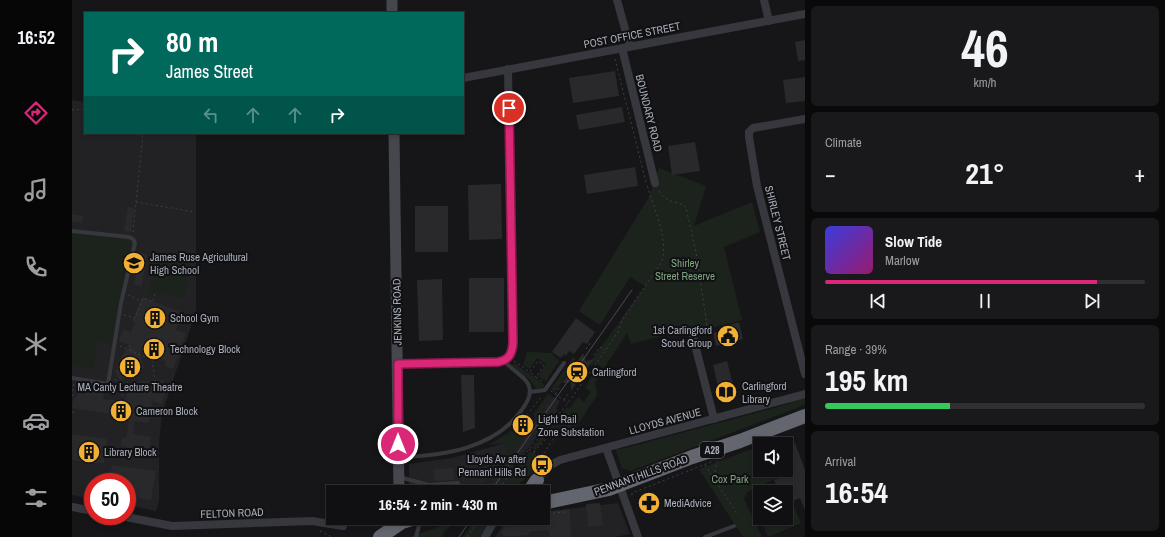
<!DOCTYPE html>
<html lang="en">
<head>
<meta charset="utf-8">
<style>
	:root { --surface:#101012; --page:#19191b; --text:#f1f3f6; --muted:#9c9d9f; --line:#303032; --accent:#db2777 }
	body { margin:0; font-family:"Archivo Narrow",sans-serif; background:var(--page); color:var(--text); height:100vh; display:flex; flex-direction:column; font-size:15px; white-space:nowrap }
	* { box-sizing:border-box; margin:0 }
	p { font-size:13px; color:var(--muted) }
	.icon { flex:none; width:22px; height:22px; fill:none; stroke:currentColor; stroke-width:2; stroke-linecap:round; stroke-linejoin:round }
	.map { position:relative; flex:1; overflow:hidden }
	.details { display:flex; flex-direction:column; gap:6px; padding:6px; background:#09090a; width:360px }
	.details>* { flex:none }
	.hud { position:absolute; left:12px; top:12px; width:380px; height:122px; border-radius:0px; box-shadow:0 2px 6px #0003,0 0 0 1px var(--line); background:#00695c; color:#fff; overflow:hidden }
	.buttons { position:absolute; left:681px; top:437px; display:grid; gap:8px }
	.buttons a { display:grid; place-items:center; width:40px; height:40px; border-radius:0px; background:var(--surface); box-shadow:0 2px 6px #0003,0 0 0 1px var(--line); font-size:20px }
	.speed { position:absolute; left:12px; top:473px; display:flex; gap:8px; font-size:20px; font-weight:700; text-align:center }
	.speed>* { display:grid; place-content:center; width:52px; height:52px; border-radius:50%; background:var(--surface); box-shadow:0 2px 6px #0003,0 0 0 1px var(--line); line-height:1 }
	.speed .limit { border:6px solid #d22; background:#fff; color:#111 }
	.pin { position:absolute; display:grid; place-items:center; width:34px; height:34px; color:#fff; margin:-17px; border:2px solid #fff; border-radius:50%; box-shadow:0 1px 4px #0007 }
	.me { position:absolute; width:44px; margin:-22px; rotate:0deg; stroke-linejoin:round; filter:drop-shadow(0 0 3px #0008) }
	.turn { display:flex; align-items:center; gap:14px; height:84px; padding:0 16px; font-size:18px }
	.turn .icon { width:52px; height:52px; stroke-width:2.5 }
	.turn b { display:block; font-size:28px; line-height:34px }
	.lanes { display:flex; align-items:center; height:38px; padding:0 16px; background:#0003; justify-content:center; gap:20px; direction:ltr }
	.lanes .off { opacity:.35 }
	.big { font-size:30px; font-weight:700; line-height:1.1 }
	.details .tile { flex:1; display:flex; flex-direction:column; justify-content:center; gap:6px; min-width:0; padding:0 14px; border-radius:6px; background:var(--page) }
	.details .dial { align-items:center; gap:0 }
	.dial b { font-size:52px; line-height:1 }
	.song { display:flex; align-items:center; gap:12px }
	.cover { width:48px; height:48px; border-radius:6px; background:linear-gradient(135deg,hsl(240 70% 55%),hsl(320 70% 35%)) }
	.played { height:4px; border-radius:2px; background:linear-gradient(90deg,var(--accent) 85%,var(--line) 85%) }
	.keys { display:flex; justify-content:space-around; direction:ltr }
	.heat { display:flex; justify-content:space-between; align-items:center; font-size:22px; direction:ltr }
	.charge { height:6px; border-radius:3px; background:linear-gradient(90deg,#34c759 39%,var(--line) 0) }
	.trip { position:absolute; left:254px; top:485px; width:224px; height:40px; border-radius:0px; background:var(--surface); box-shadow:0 2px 6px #0003,0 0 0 1px var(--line); font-weight:700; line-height:40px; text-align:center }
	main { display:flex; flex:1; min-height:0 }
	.dock { display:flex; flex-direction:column; width:72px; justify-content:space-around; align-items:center; background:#060607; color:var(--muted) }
	.dock .icon { width:28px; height:28px }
	.dock .current { color:var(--accent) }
	.dock b { font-size:18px; color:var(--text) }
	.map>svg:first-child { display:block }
	.built { fill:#222225 }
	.green { fill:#1c231d }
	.building { fill:#29292c }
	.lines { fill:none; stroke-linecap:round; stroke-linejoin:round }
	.path { stroke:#3d3f44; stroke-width:1; stroke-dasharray:2 3; stroke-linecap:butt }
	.lane { stroke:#37383d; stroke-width:4 }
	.street { stroke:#37383d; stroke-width:8 }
	.secondary { stroke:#45474d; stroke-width:11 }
	.highway { stroke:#63666e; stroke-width:14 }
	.tram { stroke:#4a4c52; stroke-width:1 }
	.route-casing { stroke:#8e194d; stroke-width:10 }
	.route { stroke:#db2777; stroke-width:7 }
	.labels { text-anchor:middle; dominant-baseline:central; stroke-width:4; stroke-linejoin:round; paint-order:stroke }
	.shield { fill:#111113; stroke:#7b7e86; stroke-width:1 }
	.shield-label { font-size:10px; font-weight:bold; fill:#a8adb8 }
	.street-label { font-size:11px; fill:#a8adb8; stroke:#111113 }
	.poi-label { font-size:11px; fill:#a8adb8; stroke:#111113; text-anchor:start }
	.park-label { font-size:11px; fill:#7fa381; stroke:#111113 }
</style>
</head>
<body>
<main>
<nav class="dock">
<b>16:52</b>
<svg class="icon current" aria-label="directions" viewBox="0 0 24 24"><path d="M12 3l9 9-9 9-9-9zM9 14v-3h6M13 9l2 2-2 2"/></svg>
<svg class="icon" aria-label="music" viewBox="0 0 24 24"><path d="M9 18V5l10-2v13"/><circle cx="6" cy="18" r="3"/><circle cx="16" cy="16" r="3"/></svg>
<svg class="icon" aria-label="phone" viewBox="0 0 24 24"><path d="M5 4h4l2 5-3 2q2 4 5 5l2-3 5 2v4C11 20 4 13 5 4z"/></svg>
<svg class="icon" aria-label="climate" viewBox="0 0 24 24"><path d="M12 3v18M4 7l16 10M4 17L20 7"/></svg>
<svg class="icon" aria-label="car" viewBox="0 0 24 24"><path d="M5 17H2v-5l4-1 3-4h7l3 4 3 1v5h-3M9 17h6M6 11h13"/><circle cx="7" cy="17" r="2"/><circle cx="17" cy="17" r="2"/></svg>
<svg class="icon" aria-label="filters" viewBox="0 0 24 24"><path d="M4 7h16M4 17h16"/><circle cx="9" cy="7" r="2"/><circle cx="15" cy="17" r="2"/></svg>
</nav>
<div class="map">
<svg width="733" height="537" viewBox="0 0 733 537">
	<rect width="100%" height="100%" fill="#161618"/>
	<path class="built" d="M0,100L13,102V133H124V311L90,414L87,443V501L84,511L55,505V482H21V499L0,495Z
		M481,397L488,401L484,409L486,410L422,492H413L476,402Z
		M433,443L435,452L408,492L402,487L399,492H337V464L380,458Z
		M546,503L558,534L543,537H423L436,518H471V512Z"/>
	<path class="green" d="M587,168L634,186L622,226L680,202L688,232L652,247L670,320L632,330L630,325L559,344L555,333L532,368L522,363L520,366L518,365L520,362L519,361L573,286L558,277L528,325L507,311L577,197Z
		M0,234L53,239L58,242L60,247L41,345L25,341L21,369L0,366Z
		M84,257L119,263L112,298L77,292Z
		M455,352L479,353L487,361L474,381L466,376L474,364L465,358L458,369L451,365Z
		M501,357L505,360L483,392L479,389Z
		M442,363L472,384V387L465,389L457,379L441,367L440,365Z
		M523,370L528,374L523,382L525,395L503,429L489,432L471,459L488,432L481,429L463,450L460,448L495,407L497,409L506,397L512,402L519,392L513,388Z
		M476,394L481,397L476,402L413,492H399L401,487L408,492L435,452L433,443L417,445L439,431L448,437L463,417L461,415Z
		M733,397V404L725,408L558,471L550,468L543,448L550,449L713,405Z
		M688,446V470H710L712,475L675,492L672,499L690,537H671L627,469Z
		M458,451L469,458L461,468L463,470L461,472L437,492H422L437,470L442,473Z
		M714,488L729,523L696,537L681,503L688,499V518H714V492H705Z
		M404,518L419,520L408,537H391Z
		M384,521L372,532L370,537H337Z"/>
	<path class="building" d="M733,40V60L726,61L723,42Z
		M543,71L547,96L501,103L497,78Z
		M733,77V101L714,103L711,80Z
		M550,107L553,122L507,130L504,115Z
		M623,142L628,171L600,175L596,146Z
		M563,167L566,186L515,194L512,175Z
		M429,184L430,239L397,240L396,185Z
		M343,206H376V252H343Z
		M56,207L62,208L59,232L52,231Z
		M0,214L11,216L10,223L0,222Z
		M68,253L75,254L70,286L62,285Z
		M397,278H432V332H397Z
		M370,279L371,340L347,341L345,280Z
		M70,297L111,313L104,330L114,333L101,369L93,366L94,361L68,350L72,368L63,369V367L49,383L42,370H45V364H48L50,355L58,345L47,341L52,329L59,332L63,323L60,321Z
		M504,318L523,332L515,344L511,342L502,354L497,351L494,356L492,354L489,358L480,352Z
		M667,322L671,339L644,346L641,333L658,329L657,325Z
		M511,353L514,361L522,359L499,391V382L490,383Z
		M655,361L664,396L649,400L641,365Z
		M389,375H402L403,428L391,432Z
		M92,380L91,384L95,386L90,404L80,401L77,423L62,421L61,434L79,437L76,458L54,455L55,447L49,446L50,438H54L57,421L53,420L54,416L0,408L2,397H5L7,383L33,387L31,399L52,402L59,382Z
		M455,413L461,418L448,436L441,432Z
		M0,434L35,439L32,463H19L0,460Z
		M723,443L733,470V510L728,498L721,501L716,487L706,490L702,480L713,475L712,470H714V446Z
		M40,465L84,471L79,500L55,496V482H37Z
		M381,468L382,480L363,481L361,470Z
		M383,487V492H364V488Z
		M528,503L531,525L516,527L514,504Z
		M498,509L499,537H478L477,530L457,532V535L445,536H433L429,533L437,520L471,518V512Z"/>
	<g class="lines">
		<path class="path" d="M543,59L574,182
			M0,110L13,109
			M587,191C598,207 607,199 614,208L624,252L636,332
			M64,202L123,212
			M61,232L71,133
			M56,295L69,301
			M52,315L63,318L71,298L81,302L83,293
			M57,345L61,352
			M48,346L80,360L84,388
			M514,349L520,341
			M522,355L528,347L533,350
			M442,361L458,372L466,361L472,365L464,377L472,382
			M459,373L464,377
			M43,379L53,389L50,396
			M53,389L56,381
			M479,391L496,403
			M483,394L487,388
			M0,396L2,383
			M492,400L496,394
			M458,411L469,397
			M0,412H4
			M457,449L473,460
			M462,452L481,431L485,433L462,468L464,470
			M633,465L666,515
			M642,477L645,461
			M425,492L449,459L496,403L533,351L546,332L550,320L589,263C598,241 581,207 575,185
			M560,495V493L639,462
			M471,514L493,512
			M22,519L45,523
			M248,531L260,537
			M395,537L408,518"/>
		<path class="lane" d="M0,231L57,237L61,239L63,243L49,303L36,384L0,378
			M458,392L473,390L492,363
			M327,457C370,456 422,449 449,411C454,404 460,396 457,386C454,376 438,370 432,360
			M327,477L357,485L386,483L387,492
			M357,485V492
			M344,537L349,518
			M633,537L662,526"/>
		<path class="street" d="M545,0L558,47
			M692,0L697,21
			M550,48L583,183
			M391,78L733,14
			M733,119L681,128L677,132V137L685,186L733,374
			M621,337L642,419
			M326,364L426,362C437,360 440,354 441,343L436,69
			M534,448L566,537
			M465,480L477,466L488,460L733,394
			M0,507L21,511
			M49,516L100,526L240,521L271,526
			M413,537L424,518"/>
		<path class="secondary" d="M320,0V13
			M322,133L327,492"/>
		<path class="highway" d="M457,492L465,480
			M471,503L537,489L620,457L668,441L733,416
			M308,537L330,522L343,518"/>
		<path class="tram" d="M418,492L560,290
			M387,537L400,518"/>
	</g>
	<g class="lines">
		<g class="route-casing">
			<path id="route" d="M326,444V364L426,362C437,360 440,354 441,343L437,108"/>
		</g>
		<use href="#route" class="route"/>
	</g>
	<defs>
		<g id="school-disc" transform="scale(1.15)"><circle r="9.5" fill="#f2b134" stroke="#111113"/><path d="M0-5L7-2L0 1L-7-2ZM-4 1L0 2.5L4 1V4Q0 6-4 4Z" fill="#111"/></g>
		<g id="building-disc" transform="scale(1.15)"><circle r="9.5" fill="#f2b134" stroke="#111113"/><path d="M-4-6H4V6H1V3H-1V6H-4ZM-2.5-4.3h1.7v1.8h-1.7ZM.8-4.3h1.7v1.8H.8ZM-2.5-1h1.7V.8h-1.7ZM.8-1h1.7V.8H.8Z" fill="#111"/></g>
		<g id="civic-disc" transform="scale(1.15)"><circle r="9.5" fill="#f2b134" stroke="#111113"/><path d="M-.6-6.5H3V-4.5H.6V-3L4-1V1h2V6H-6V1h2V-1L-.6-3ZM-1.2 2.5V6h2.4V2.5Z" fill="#111"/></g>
		<g id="station-disc" transform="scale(1.15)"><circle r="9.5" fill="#f2b134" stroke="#111113"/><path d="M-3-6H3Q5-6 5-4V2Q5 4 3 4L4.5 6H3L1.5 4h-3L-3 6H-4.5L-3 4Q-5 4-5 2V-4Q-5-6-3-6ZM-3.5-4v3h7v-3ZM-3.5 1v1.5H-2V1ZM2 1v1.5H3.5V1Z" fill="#111"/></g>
		<g id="library-disc" transform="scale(1.15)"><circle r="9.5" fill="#f2b134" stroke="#111113"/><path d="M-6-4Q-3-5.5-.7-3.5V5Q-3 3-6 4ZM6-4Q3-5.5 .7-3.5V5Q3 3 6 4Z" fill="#111"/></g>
		<g id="bus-disc" transform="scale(1.15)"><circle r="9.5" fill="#f2b134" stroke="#111113"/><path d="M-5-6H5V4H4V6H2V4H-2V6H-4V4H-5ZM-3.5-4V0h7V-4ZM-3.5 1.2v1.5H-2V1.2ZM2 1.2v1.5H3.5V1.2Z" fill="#111"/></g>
		<g id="pharmacy-disc" transform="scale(1.15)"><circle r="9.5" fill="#f2b134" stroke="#111113"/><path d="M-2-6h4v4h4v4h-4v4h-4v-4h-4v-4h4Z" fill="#111"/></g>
	</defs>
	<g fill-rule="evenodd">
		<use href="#school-disc" x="62" y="263"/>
		<use href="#building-disc" x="83" y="318"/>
		<use href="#civic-disc" x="656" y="336"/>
		<use href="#building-disc" x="82" y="349"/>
		<use href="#building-disc" x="58" y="367"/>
		<use href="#station-disc" x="505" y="372"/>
		<use href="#library-disc" x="654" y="392"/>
		<use href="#building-disc" x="49" y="411"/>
		<use href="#building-disc" x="451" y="425"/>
		<use href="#building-disc" x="17" y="452"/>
		<use href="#bus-disc" x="470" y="465"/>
		<use href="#pharmacy-disc" x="577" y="503"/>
	</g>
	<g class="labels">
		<rect class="shield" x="628" y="442" width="24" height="16" rx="3"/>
		<g class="shield-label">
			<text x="640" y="450">A28</text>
		</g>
		<g class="street-label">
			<text transform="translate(560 35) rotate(-11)">POST OFFICE STREET</text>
			<text transform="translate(577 113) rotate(76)">BOUNDARY ROAD</text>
			<text transform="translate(706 223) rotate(76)">SHIRLEY STREET</text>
			<text transform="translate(325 312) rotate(-91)">JENKINS ROAD</text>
			<text transform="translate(593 421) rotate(-15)">LLOYDS AVENUE</text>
			<text transform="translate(569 475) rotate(-20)">PENNANT HILLS ROAD</text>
			<text transform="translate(160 513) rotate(-2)">FELTON ROAD</text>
		</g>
		<g class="poi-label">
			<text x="78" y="257">James Ruse Agricultural<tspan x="78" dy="13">High School</tspan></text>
			<text x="98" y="318">School Gym</text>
			<text x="640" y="330" text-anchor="end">1st Carlingford<tspan x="640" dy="13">Scout Group</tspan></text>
			<text x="98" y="349">Technology Block</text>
			<text x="520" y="372">Carlingford</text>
			<text x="670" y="386">Carlingford<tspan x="670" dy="13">Library</tspan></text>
			<text x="58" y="387" text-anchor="middle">MA Canty Lecture Theatre</text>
			<text x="64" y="411">Cameron Block</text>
			<text x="466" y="419">Light Rail<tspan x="466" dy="13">Zone Substation</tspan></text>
			<text x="32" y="452">Library Block</text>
			<text x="454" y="459" text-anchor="end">Lloyds Av after<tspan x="454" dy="13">Pennant Hills Rd</tspan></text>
			<text x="592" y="503">MediAdvice</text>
		</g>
		<g class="park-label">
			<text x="613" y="263">Shirley<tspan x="613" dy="13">Street Reserve</tspan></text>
			<text x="658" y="479">Cox Park</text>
		</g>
	</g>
</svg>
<div class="buttons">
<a><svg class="icon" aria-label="sound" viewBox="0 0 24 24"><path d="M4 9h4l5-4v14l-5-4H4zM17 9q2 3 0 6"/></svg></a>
<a><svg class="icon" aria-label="layers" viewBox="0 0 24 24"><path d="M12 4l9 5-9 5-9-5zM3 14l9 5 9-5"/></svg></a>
</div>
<div class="speed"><div class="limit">50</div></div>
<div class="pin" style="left:437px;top:108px;background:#d93025"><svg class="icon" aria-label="arrive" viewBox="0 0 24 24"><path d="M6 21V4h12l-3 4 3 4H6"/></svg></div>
<svg class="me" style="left:326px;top:444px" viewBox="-20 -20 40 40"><circle r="17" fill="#db2777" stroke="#fff" stroke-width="3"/><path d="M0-11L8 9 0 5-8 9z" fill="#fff"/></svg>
<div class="trip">16:54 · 2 min · 430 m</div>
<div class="hud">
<div class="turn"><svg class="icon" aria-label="right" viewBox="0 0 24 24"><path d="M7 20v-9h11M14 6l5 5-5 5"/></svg><div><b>80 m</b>James Street</div></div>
<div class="lanes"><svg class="icon off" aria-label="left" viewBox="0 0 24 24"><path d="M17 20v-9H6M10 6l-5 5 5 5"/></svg><svg class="icon off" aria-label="ahead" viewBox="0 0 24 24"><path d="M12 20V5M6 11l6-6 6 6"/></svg><svg class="icon off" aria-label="ahead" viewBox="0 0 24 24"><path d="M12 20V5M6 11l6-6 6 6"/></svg><svg class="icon" aria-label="right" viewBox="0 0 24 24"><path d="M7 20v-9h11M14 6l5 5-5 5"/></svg></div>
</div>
</div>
<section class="details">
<div class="tile dial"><b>46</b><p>km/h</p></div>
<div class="tile"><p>Climate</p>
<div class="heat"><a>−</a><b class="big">21°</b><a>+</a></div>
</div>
<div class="tile">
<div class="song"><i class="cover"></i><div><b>Slow Tide</b><p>Marlow</p></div></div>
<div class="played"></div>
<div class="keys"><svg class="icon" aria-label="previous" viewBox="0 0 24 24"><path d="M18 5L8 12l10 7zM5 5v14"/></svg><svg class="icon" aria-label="pause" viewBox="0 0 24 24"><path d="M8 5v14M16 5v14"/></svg><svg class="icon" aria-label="next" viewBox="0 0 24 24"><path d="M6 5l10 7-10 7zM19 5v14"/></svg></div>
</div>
<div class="tile"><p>Range · 39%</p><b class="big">195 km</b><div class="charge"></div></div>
<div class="tile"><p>Arrival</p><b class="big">16:54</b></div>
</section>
</main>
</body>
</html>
